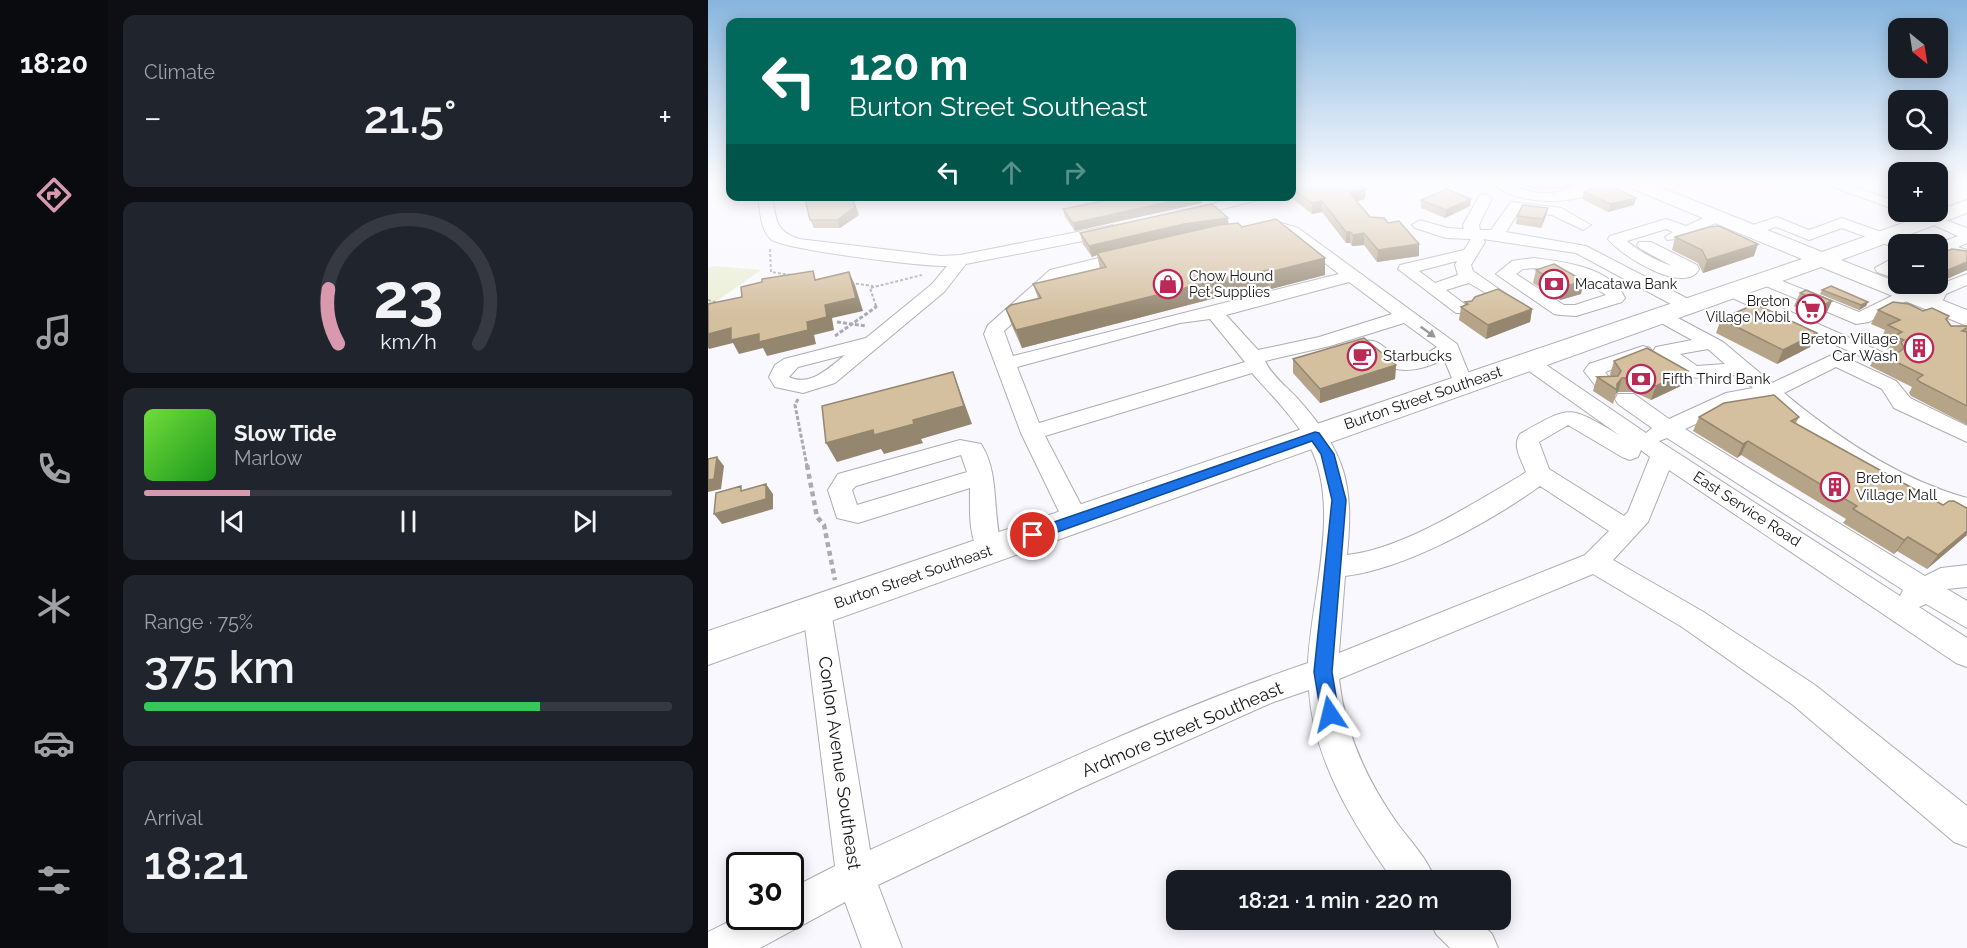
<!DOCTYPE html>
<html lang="en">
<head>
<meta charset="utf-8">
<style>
	:root { --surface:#171b24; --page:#20242c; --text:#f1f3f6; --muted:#9ea1a6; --line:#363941; --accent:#d899ae }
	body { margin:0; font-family:Raleway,sans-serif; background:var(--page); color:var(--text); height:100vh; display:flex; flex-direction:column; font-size:22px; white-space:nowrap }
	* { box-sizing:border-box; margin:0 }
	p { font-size:20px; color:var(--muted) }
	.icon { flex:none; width:33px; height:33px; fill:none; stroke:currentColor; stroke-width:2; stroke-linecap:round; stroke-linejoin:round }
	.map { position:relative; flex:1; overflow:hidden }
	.panel { display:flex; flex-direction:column; gap:15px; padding:15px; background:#0d0f14; width:600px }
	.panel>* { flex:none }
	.banner { position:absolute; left:18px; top:18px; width:570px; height:183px; border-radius:12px; box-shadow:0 3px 15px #0003; background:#00695c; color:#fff; overflow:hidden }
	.needle { width:39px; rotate:150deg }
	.buttons { position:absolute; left:1180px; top:18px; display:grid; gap:12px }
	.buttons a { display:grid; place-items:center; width:60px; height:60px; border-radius:12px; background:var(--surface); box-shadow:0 3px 15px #0003; font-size:30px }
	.speed { position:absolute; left:18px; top:852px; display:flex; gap:12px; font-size:30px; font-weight:700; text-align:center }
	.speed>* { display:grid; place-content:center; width:78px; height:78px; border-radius:50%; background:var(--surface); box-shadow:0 3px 15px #0003; line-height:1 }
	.speed .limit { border:3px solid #111; border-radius:9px; background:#fff; color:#111 }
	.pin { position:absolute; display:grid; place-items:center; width:51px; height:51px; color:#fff; margin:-26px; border:3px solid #fff; border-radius:50%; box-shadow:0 2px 6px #0007 }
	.me { position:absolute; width:66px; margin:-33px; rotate:350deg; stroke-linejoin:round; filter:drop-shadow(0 0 4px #0008) }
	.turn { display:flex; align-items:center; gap:21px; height:126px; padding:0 24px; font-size:27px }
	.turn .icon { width:78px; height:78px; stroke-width:2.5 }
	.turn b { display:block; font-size:42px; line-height:51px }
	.lanes { display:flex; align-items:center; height:57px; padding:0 24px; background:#0003; justify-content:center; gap:30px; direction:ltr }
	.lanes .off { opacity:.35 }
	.big { font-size:45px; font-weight:600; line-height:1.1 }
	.panel .widget { flex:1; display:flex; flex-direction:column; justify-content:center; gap:9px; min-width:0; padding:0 21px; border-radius:12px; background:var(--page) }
	.panel .dial { align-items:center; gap:0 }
	.dial svg { height:156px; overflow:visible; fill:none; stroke:var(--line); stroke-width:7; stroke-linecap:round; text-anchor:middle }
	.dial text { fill:var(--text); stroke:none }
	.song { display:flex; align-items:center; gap:18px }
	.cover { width:72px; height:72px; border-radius:9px; background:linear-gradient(135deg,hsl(100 70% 55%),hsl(120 70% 35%)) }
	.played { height:6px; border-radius:3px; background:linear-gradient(90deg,var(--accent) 20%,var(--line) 20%) }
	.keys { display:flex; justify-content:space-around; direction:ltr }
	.heat { display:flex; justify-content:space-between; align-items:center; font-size:33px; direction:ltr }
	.charge { height:9px; border-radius:4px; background:linear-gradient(90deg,#34c759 75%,var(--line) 0) }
	.trip { position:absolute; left:458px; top:870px; width:345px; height:60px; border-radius:12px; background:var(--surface); box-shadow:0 3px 15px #0003; font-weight:600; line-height:60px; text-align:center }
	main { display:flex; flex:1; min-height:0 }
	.menu { display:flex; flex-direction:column; width:108px; justify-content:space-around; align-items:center; background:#090b0e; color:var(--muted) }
	.menu .icon { width:42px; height:42px }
	.menu .current { color:var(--accent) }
	.menu b { font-size:27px; color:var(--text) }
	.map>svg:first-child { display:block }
	.green { fill:#eaeed3 }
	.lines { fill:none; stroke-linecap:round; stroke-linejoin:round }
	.minor-casing { stroke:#acacb3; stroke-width:2 }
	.major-casing { stroke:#acacb3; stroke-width:2 }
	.path-far2 { stroke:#abaaaf; stroke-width:2; stroke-dasharray:3 2; stroke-linecap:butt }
	.path-far1 { stroke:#abaaaf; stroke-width:3; stroke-dasharray:4 2; stroke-linecap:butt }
	.path { stroke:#abaaaf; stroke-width:4.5; stroke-dasharray:5 4; stroke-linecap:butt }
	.minor { fill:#fff; fill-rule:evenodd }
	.major { fill:#fff; fill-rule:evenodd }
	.wall { fill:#b6a489 }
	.shaded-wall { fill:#94866f }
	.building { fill:#d4bf9f; stroke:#94866f; stroke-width:1.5 }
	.oneway { fill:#979798 }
	.route { fill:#1a73e8; stroke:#114b97; stroke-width:1.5 }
	.labels { text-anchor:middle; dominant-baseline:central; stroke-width:4.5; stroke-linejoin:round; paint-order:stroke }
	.far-poi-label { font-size:14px; fill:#171719; stroke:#fff; text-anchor:start }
	.poi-label { font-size:15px; fill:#171719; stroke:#fff; text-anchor:start }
	.street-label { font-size:15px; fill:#171719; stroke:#fff }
	.near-street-label { font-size:18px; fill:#171719; stroke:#fff }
</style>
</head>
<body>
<main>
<nav class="menu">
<b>18:20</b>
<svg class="icon current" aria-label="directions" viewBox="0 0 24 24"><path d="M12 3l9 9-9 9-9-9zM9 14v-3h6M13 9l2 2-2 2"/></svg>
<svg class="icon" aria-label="music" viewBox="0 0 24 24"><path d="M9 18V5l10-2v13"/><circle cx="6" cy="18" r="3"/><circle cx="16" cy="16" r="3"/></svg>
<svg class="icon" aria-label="phone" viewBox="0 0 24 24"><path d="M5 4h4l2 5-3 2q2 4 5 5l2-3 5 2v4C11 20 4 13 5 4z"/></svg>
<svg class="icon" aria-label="climate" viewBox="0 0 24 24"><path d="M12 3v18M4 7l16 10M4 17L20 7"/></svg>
<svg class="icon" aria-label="car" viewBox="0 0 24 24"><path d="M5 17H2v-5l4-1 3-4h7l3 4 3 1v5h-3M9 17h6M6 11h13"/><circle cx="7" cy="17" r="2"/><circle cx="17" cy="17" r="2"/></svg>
<svg class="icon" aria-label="filters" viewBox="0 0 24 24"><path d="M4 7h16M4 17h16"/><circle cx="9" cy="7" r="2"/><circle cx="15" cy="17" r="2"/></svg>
</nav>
<section class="panel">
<div class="widget"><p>Climate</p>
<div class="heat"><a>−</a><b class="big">21.5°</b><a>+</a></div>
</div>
<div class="widget dial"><svg viewBox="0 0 100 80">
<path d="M14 69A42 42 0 1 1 86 69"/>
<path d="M14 69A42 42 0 0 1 9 41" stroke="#d899ae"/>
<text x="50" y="56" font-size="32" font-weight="700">23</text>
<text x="50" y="72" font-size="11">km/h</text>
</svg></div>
<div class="widget">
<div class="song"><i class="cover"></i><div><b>Slow Tide</b><p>Marlow</p></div></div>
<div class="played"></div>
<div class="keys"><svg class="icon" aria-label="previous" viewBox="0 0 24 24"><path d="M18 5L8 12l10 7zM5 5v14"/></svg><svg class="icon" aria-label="pause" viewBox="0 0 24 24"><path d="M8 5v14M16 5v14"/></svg><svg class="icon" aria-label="next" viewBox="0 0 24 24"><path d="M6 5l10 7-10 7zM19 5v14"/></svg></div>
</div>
<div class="widget"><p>Range · 75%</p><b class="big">375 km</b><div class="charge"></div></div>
<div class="widget"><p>Arrival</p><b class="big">18:21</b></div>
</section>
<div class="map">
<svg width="1259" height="948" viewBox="0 0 1259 948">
	<rect width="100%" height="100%" fill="#f9f8fe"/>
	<path class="green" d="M6,266L53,270L0,307V268Z"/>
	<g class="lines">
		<g class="minor-casing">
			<path id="minor" d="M785,183C806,183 816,193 835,193C856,194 874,183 893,183L894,186C875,207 805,206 785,183Z
				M1114,183H1134L1191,202V211Z
				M777,194L784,198L771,225L772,230H783L803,202L853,208L883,225L875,230L844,215L812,210L798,232L878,246L986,302L989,306L986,310H974L868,253L775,239L777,242L763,265L765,271L805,299L796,304L761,283L738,290L763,309L760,313H748L690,269L692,265L756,250L763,239L738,238L707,228L704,225L712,220L739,228L756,229L755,225L772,195ZM749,261L747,265L750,275L727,283L711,271Z
				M50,196H64C69,221 66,230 91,239L233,256L252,255L405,225L413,230L405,235L258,264L236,292L127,383L95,393L67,387L61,377L67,365L76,359L158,338L224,284L239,266C217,267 79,250 64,240C52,231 52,209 50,196ZM137,355C121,368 102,387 81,377L90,367Z
				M538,196H567L478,218L471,214L473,211Z
				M1009,212L1014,214L1017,217L1014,220L976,238L959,240L957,237L965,232L958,229L919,241C932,252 947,260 964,266L931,248L929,245L931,242H943L989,265L991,269C978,296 913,256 900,239L902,236L958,219L978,226Z
				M1197,212H1216L1259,228V243L1250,247L1259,250V261L1230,251L1229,244L1250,236Z
				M1069,217L1101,230L1134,218L1198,241L1200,244H1191V249L1134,228L1101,240L1068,227L1041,236L1033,231L1036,228Z
				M570,222L590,228L749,344L765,384L762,388H748L736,359C706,375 675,376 653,345L656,341C676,336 683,363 702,360C712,358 721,352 729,347L696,323L622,346L557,361C563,375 580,388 590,399C638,453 646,484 639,555C695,549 764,504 812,476L818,472C813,459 804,446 812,434C863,405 860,405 911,435L814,366L811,362L814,358H828L938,433L944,428L910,404L907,399L910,394H926L961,419L1018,393L1045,388L1029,375C983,379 986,384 948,355L945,351L948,347L984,340L946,319L944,315L946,311L953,309L1015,342L1064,383L1128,353L1188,381L1202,398L1259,426V442L1186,408L1174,389L1128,367L1076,393C1130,438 1191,479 1259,498V516L1211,502L1123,452L1058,399L1031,404L977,429L1217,576L1233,568L1259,565V587L1239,589L1259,601V628L1218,604L1211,607L1259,638V667L1248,663L961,470L940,522L905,560L994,611L1107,685L1259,806V847L1246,842L1085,705L974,627L885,574L631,679C637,733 658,779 689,823C702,841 720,859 727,880H685C646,826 605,759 601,690L563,703L373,788L170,885L194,948H154L137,902L52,948H0V932L32,916H82V889L127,866L95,611L99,603L109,599L119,603L123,611L162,850C306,784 450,714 600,663C603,597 634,505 601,445C587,418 564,396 544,373L337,436L381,520L377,526L368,529L359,526L355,520L313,433L276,334L280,325L342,270L423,250L431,255L429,258L354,278L296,331L305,356L631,274L580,234C568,231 549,238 540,229L548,224ZM641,282L684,314L611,337L550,350L518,315ZM502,319L537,362L331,423L309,367L472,323ZM1000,349L1017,364L989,366L972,354ZM860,425L914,457L922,460L930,457L933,450L942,457L920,512L916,516L841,469L831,442ZM959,438L1195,590L1192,596L951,441ZM832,486L901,531L877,555L631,653L637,576C697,569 782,522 832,486Z
				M1191,255V266L1189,268L1191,269V280L1169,272L1167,268Z
				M826,258C856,262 903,267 917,298L914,302L868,316L852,315L846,314L788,274L804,261ZM826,268L863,273L898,295L867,305H856L808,274L815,269Z
				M1057,274L1151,312L1194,291H1206L1209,295L1161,322L1148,324L1051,283L1048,279L1051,275Z
				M1259,274V285L1238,294L1235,300L1218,307L1209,302L1221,293L1207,288L1205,284L1230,285Z
				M1024,286L1183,356L1186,360L1183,364H1169L1018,295L1015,291Z
				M935,346L942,348L945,352L942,356L897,372L907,385L904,389H890L876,371L881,364Z
				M252,440L273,444C293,475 283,516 295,550L291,557L282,560L273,557C260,535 262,512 262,488L150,523L129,518L120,490L130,474ZM253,455L259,472L149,505L144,490L148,486Z
				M722,920H770L784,934L790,948H742L728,934Z"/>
		</g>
		<g class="major-casing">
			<path id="major" d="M917,183H942L1114,252L1259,200V213L1133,260L1259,310V326L1113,267L0,665V631L1094,259L920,187Z"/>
		</g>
		<path class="path-far2" d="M62,249L63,272L83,275
			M143,283L165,286
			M0,300L13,304
			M168,306L162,288L214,275"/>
		<path class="path-far1" d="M129,322L158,326
			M127,336L168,307L167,305
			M90,399L87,405L99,466"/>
		<path class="path" d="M99,465L109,517L116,525L127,580"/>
		<use href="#minor" class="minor"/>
		<use href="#major" class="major"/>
	</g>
	<path class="wall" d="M803,183H877L853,189L829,190Z
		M584,187L658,189L657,199L649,201L662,217L680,223L711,244V256L669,262L656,245L644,246L642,243H638L614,212L604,214L581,196H584Z
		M876,192L928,198L926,205L900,212L874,199Z
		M420,196H493L494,203L367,231L357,217L355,209Z
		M713,200L762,206L737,218L713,208Z
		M151,215L132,228H106L102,220Z
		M809,216H838L833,228L808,224Z
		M520,224L534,227L617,275L563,289L561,286L515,296L314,348L304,326L298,309L330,298L325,284L392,269L389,255L384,257L375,244L372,233Z
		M967,237L1046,256L995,273L990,263L964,250Z
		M1259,251V270L1234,281L1230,280V254Z
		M828,270L873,294L852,300L825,283Z
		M1114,290L1160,302L1158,306L1151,310L1112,294Z
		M1092,293L1124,301L1118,314L1110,317L1086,306Z
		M757,302L824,309L822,322L778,339L751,320L753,307L757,305Z
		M1170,310L1215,311L1241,316L1239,320L1243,326H1259V425L1203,396L1201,393L1204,387L1162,366L1170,353H1185L1179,349L1182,343L1173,339L1177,330L1163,324Z
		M1013,319L1109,333L1102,347L1069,364L1008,333Z
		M585,359L688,365L687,379L612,403L585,373Z
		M906,361L980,371L975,385L943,400L926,392H910L908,394L905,404L885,391L889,377H903L902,374Z
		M991,417H1091L1088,423L1235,505L1259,508V535L1219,569L1189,551L1186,554L1135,523L1138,519L1033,455L1029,458L985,431Z"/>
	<path class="shaded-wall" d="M584,183H596L584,186Z
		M854,183H877L853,189Z
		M658,189L657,199L641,203V192Z
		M144,196L151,215L132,228L129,220Z
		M488,196H493L494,203L367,231L365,223Z
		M928,198L926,205L900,212L902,204Z
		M763,199L762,206L737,218L738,210Z
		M614,201V212L604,214V203Z
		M840,208L838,216L833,228L835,219Z
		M520,218L521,229L389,253V255L384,257L381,246L476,224Z
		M638,232H642V243H638Z
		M656,233V245L644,246L645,235Z
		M711,244V256L669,262L670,250Z
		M1050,244L1046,256L995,273L999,260Z
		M617,258V275L563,289L562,272Z
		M1259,262V270L1234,281L1240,270Z
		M560,270L561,286L515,296L314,348L308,330L513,279Z
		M141,272L147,285L155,311L124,318L126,330L106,335L108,344L59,356L55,348L31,354L25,343L1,349L0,347V334L23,328L99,322L117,305Z
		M876,281L873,294L852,300L855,287Z
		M1124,301L1118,314L1110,317L1117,304Z
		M1160,302L1158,306L1151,310L1153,305Z
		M824,309L822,322L778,339L780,325Z
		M1109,333L1102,347L1069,364L1075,350Z
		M688,365L687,379L612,403V389Z
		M980,371L975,385L943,400L948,386Z
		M245,372L264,424L213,439L215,443L176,454L173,449L129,462L118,443L165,430L205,420Z
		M914,378L910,392L908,394L909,384Z
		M1040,441L1033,455L1029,458L1035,444Z
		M9,457L16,466L13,489L0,492V480Z
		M58,484L65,494V509L14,524L6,514Z
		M1259,531V535L1219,569L1230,555Z
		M1200,537L1189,551L1186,554L1196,540Z"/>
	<path class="building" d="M603,183H649L658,189L641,192L662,217L676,218L680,223L691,221L711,244L670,250L656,233L645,235L642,232H638L614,201L604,203L584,188V187Z
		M893,183H897L928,198L902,204L876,192Z
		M739,189L763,199L738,210L713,200Z
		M113,196H144L147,207L129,220H102L97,199Z
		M420,196H488L365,223L355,209Z
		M504,204L520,218L476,224L381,246L372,233Z
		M815,205L840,208L835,219L809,216Z
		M568,219L617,258L562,272L560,270L513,279L308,330L298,309L303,305L333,298L325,284L398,267L389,253L511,225L530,223L534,227Z
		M1011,226L1050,244L999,260L994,250L967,237L1001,227Z
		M1244,249L1259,251V262L1240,270L1230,266V254Z
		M846,264L876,281L855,287L828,270Z
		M105,271L107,280L141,272L148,298L117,305L119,317L99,322L100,330L51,342V334L23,340V328L0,334V304L34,297L33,287L54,282V279Z
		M1123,286L1160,302L1153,305L1114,290Z
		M790,289L824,309L780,325L753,307L760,304L757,302L764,301L767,297Z
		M1098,290L1124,301L1117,304L1092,293Z
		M1185,302L1201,304L1215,311L1224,308L1241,316L1238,319L1243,326H1259V328L1254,331L1259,332V406L1212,382L1209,379L1215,375L1170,353L1191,352L1196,348L1193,342L1196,340L1186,336L1194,332L1180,325L1192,320L1170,310Z
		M1047,304L1109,333L1075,350L1013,319Z
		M656,338L688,365L612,389L585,359Z
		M939,348L980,371L948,386L930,378H914L909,384V390L889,377L910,376L913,371L906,361Z
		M245,372L256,406L205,420L206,424L166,435L165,430L118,443L114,406Z
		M1066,395L1091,417L1083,421L1235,505L1241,501H1246L1259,508V531L1230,555L1200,537L1196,540L1145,509L1149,506L1040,441L1035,444L991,417L1016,403Z
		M9,457L6,479L0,480V459Z
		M58,484V499L6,514L8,493L33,486V491Z"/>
	<defs><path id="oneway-solid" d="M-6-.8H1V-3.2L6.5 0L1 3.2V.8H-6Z" transform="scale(1.5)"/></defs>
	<use class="oneway" href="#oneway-solid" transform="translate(720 332) rotate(36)"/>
	<linearGradient id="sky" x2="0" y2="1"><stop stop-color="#87b5de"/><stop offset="0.58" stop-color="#fcfcff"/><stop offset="1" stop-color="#fcfcff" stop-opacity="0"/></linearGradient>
	<rect width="1259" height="316" fill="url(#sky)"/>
	<path class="route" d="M607,432L611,433L626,454L638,500L624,672L631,714L629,720L622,722L616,720L613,714L606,672L624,500L613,454L604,441L330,539H320L317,535L320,531Z"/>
	<defs>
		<g id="shop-ring" transform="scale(1.5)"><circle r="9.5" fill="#fff" stroke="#b92a56" stroke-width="1.5"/><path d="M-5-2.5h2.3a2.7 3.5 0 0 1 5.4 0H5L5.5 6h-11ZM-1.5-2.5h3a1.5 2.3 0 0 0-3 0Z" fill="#b92a56"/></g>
		<g id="bank-ring" transform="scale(1.5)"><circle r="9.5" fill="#fff" stroke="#b92a56" stroke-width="1.5"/><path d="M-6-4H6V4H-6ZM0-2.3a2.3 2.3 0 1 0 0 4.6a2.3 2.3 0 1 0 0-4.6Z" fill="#b92a56"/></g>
		<g id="supermarket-ring" transform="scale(1.5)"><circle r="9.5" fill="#fff" stroke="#b92a56" stroke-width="1.5"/><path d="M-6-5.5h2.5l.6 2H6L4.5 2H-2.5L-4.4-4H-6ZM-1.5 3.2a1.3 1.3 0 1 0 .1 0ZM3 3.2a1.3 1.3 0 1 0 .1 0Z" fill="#b92a56"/></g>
		<g id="building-ring" transform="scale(1.5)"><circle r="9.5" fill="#fff" stroke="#b92a56" stroke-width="1.5"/><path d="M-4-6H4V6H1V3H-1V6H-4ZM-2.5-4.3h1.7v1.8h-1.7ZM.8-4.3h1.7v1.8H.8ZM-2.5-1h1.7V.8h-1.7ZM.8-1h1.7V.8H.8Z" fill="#b92a56"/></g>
		<g id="cafe-ring" transform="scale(1.5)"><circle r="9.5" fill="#fff" stroke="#b92a56" stroke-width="1.5"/><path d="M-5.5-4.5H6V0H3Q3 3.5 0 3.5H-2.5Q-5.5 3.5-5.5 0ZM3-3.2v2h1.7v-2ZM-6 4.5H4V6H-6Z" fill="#b92a56"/></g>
	</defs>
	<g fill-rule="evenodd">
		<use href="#shop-ring" x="460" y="284"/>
		<use href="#bank-ring" x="846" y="284"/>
		<use href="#supermarket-ring" x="1103" y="309"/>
		<use href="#building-ring" x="1211" y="348"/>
		<use href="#cafe-ring" x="654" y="356"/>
		<use href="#bank-ring" x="933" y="379"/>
		<use href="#building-ring" x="1127" y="487"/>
	</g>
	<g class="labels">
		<g class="far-poi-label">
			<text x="481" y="276">Chow Hound<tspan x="481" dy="16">Pet Supplies</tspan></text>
			<text x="867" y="284">Macatawa Bank</text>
			<text x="1082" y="301" text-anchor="end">Breton<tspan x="1082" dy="16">Village Mobil</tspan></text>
		</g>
		<g class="poi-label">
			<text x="1190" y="339" text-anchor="end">Breton Village<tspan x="1190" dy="17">Car Wash</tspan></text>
			<text x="675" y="356">Starbucks</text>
			<text x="954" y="379">Fifth Third Bank</text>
			<text x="1148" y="478">Breton<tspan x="1148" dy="17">Village Mall</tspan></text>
		</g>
		<g class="street-label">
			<text transform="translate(715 398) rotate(-19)">Burton Street Southeast</text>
			<text transform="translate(1039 509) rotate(33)">East Service Road</text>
			<text transform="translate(205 577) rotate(-19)">Burton Street Southeast</text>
		</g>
		<g class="near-street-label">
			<text transform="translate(474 729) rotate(-23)">Ardmore Street Southeast</text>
			<text transform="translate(132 763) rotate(82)">Conlon Avenue Southeast</text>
		</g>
	</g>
</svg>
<div class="buttons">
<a><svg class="needle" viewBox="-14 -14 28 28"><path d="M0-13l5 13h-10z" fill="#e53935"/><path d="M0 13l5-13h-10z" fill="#9ea1a6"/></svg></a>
<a><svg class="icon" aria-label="search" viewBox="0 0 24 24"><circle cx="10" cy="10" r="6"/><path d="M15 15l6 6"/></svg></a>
<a>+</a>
<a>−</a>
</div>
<div class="speed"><div class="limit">30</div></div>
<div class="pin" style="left:325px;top:535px;background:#d93025"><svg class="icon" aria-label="arrive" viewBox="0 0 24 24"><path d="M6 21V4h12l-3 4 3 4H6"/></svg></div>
<svg class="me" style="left:622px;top:714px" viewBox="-20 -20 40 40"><path d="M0-17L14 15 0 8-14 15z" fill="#1a73e8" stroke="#fff" stroke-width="4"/></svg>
<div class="trip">18:21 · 1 min · 220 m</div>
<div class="banner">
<div class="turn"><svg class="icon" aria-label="left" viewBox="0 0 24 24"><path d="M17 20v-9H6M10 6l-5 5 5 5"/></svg><div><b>120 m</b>Burton Street Southeast</div></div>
<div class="lanes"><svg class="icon" aria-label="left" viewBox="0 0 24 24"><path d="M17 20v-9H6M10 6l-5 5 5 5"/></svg><svg class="icon off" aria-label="ahead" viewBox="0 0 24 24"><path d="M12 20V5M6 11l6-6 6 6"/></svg><svg class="icon off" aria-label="right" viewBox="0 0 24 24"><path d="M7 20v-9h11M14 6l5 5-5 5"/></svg></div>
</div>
</div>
</main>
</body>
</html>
